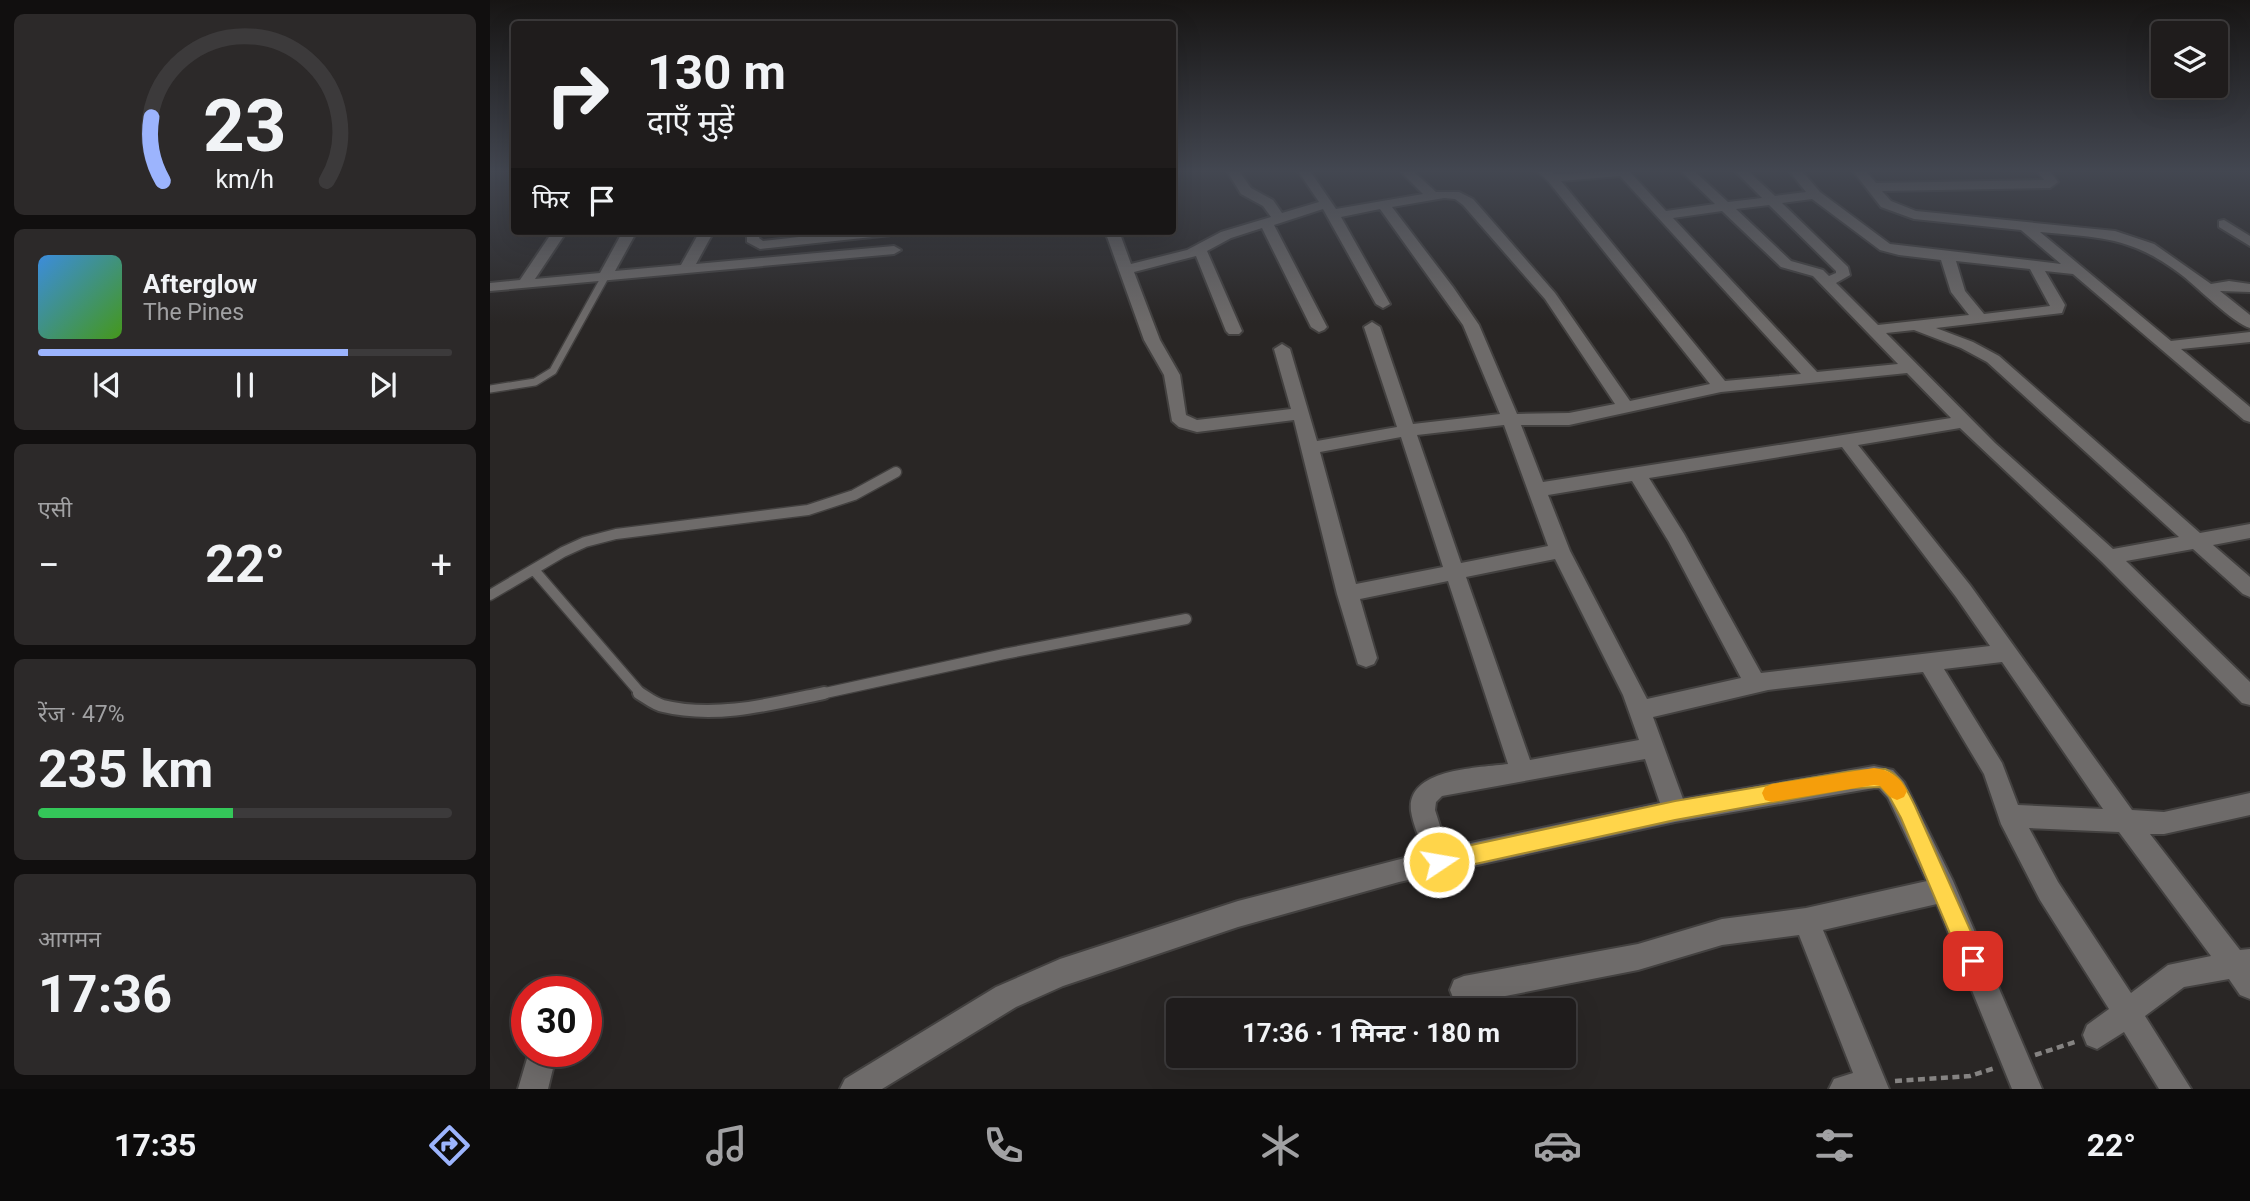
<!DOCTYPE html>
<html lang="hi">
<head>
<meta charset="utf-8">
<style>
	:root { --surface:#1f1c1c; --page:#2c2929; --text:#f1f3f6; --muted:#a1a1a3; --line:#3c3a3b; --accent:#9cb4fd }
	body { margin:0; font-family:Roboto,"Noto Sans Devanagari",sans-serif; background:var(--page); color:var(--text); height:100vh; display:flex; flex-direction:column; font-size:26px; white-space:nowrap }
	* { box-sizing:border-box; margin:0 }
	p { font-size:23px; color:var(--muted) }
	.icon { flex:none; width:38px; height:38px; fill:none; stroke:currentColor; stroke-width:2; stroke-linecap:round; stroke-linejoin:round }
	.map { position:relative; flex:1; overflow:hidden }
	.details { display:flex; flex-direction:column; gap:14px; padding:14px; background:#110f0f; width:490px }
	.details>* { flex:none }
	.hud { position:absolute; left:21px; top:21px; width:665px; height:214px; border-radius:7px; box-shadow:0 7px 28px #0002,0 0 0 2px var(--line); background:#1f1c1c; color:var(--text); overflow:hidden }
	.tools { position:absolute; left:1661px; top:21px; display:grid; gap:14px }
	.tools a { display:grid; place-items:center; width:77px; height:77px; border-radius:7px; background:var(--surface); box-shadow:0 7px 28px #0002,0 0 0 2px var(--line); font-size:35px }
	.speed { position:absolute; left:21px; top:976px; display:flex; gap:14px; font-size:35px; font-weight:700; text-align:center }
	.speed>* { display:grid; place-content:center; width:91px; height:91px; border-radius:50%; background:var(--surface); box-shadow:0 7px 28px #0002,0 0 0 2px var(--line); line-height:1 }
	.speed .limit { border:10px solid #d22; background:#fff; color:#111 }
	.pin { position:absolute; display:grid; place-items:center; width:60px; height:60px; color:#fff; margin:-30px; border-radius:14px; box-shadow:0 4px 10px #0006 }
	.me { position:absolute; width:77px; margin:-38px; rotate:78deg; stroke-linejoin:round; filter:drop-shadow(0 0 5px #0008) }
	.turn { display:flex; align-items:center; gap:24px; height:147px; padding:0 21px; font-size:32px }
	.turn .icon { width:91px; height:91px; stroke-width:2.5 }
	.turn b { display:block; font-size:49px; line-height:60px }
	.then { display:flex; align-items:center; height:66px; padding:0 21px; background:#0003; gap:14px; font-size:26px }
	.big { font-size:52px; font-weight:700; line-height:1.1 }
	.details .card { flex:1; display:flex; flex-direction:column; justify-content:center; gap:10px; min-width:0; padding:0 24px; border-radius:10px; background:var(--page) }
	.details .dial { align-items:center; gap:0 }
	.dial svg { height:182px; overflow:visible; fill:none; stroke:var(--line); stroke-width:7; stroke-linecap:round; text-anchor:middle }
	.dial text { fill:var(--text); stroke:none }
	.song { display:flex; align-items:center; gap:21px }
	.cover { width:84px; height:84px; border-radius:10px; background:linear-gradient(135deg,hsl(210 70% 55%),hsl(100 70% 35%)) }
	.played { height:7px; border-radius:4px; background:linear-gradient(90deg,var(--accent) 75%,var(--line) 75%) }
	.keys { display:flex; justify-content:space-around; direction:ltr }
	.heat { display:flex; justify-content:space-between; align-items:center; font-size:38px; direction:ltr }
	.charge { height:10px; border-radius:5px; background:linear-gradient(90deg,#34c759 47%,var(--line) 0) }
	.trip { position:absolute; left:676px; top:998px; width:410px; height:70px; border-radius:7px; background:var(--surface); box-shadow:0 7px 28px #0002,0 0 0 2px var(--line); font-weight:700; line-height:70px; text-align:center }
	.menu { display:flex; height:112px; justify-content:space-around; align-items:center; background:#0c0b0b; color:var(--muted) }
	.menu .icon { width:49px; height:49px }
	.menu .on { color:var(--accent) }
	.menu b { font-size:32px; color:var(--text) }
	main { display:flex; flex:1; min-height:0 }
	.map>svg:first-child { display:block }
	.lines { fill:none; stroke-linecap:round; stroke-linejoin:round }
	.lane-far2-casing { stroke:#434140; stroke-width:10 }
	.lane-far1-casing { stroke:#434140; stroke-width:13 }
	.lane-casing { stroke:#434140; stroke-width:16 }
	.street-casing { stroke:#434140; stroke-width:4 }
	.path { stroke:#858382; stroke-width:4.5; stroke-dasharray:7 4.5; stroke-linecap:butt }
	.lane-far2 { stroke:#6e6b6a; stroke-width:7 }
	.lane-far1 { stroke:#6e6b6a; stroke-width:10 }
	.lane { stroke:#6e6b6a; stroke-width:12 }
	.street { fill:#6e6b6a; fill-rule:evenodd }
	.route { fill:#ffd54a; stroke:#a68a30; stroke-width:2 }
	.slow { fill:#f59e0b }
</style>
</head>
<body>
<main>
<section class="details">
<div class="card dial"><svg viewBox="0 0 100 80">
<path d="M14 69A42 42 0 1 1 86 69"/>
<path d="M14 69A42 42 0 0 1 9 41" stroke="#9cb4fd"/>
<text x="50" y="56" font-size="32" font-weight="700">23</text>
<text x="50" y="72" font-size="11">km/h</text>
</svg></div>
<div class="card">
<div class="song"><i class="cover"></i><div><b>Afterglow</b><p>The Pines</p></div></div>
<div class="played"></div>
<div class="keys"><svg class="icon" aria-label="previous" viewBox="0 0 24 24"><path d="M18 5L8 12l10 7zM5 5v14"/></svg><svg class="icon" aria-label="pause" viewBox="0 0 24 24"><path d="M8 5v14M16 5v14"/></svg><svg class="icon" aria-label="next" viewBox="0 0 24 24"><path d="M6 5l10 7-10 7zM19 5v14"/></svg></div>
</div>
<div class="card"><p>एसी</p>
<div class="heat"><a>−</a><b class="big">22°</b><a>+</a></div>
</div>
<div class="card"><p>रेंज · 47%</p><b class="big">235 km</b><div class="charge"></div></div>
<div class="card"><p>आगमन</p><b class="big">17:36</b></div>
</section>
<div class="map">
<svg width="1760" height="1089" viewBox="0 0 1760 1089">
	<rect width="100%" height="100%" fill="#292625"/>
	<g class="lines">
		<g class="lane-far2-casing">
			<path id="lane-far2" d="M0,389L45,382L63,371L116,275"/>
		</g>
		<g class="lane-far1-casing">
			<path id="lane-far1" d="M44,570L152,695
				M0,595L73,552L95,542L126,534L318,510L364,495L406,472
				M326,695L514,654L696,619"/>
		</g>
		<g class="lane-casing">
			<path id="lane" d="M149,693C156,697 164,704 173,706C226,719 282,704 334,693"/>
		</g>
		<g class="street-casing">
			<path id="street" d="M737,171H749L761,188L783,200L792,213L829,202L808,171H820L846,209L933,194L910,171H923L946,192H969L983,199L1065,293L1140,401L1220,384L1058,181L1047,171H1061L1065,174L1139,171L1176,211L1225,204L1191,171H1204L1238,202L1272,198L1245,171H1258L1285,196L1316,192L1299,171H1312L1330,192L1400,244L1571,264L1531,230L1424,219L1391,207L1363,171H1376L1386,183L1554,180L1547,171H1560L1568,182L1560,188L1392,191L1401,201L1426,211L1625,231L1664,244L1721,284L1739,281L1760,284V292L1730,291L1760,315V328C1743,323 1707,287 1693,276C1641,236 1612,238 1550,232L1681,341L1760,332V342L1691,349L1760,407V422L1754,420L1583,274L1555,271L1575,305L1572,313L1446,328L1483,342L1509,356L1710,533L1760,524V538L1723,545L1760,577V597L1753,594L1703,549L1636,561L1760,682V705L1752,703L1612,562L1470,428L1368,445L1480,585L1642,810L1674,812L1760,793V815L1674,834H1660L1750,950L1760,949V999L1750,995L1739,979L1694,987L1655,1016L1701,1089H1669L1634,1032L1607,1049L1597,1045L1593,1035L1597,1025L1619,1009L1550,900L1511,824L1494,774L1433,672L1278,690L1163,717L1193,799L1384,766L1403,770L1414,782L1463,881L1552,1089H1522L1447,904L1333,930L1399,1089H1339L1344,1079L1363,1073L1309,935L1232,945L1148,970L974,1004L964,1000L960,990L964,980L974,976L1148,944L1232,919L1316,908L1437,881L1398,798L1389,788H1384L1185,822L909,882L748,927L573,986L526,1007L392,1089H350L355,1079L506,987L570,959L748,901L934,853C930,839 923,825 921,811C916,768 989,768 1018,764L958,581L870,599L887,658L884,664L876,667L868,664L847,594L804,420L707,432L689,427L682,421L674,375L654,340L615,231H629L641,264L697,250L731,232L781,217L773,206L751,194ZM1130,176L1311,374L1235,381L1071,181ZM954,198L965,199L973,205L1055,299L1125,404L1079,413L1027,414L989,325L963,287L902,207ZM1322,199L1390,250L1409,255L1451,260L1461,292L1479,315L1388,325L1346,283L1360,275L1358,267L1292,203ZM1279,205L1346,271V273L1339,276L1333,270L1301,261L1246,209ZM833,209L886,304L893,308L900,304L851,217L890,209L973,325L1010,414L923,424L890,327L882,322L874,327L907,427L827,441L800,349L792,344L784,349L801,409L707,420L696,415L690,375L670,340L644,272L706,256L736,331L739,334H749L752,331L717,251L741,238L772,228L821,327L829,332L834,330L837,327L784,225ZM1232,211L1291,267L1323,276L1408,364L1327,372L1183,218ZM1466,261L1540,269L1560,306L1494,314L1475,291ZM1424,330L1471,348L1497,362L1689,537L1623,549L1505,443L1396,333ZM1417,373L1461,418L1053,482L1031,425H1079L1231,392ZM1014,425L1058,546L971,563L927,435ZM911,437L953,567L866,584L830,452ZM1352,447L1466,597L1500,646L1271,673L1194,534L1159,478ZM1142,481L1179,542L1251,678L1157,699L1080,551L1058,495ZM1065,559L1133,695L1149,740L1040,760L976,577ZM1512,662L1613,809L1528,805L1512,763L1454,669ZM1155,759L1170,803L957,848L945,810L946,802L952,796ZM1539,828L1629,832L1721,956L1678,965L1641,993L1568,882Z
				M1734,220L1760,236V246L1729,227V221Z
				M63,231H77L45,279L110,273L133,231H147L125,271L191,265L210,231H224L206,264L404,246L411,250L404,254L0,291V283L30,280Z
				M257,231H271L269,238L273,241L363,231H408L401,235L270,249L257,242Z
				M39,1052H67L58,1089H28Z"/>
		</g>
		<path class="path" d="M1545,1055L1585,1042
			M1405,1081L1480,1076L1505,1068"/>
		<use href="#lane-far2" class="lane-far2"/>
		<use href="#lane-far1" class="lane-far1"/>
		<use href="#lane" class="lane"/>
		<use href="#street" class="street"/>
	</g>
	<linearGradient id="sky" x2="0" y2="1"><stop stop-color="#171514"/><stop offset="0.53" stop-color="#434751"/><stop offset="1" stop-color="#434751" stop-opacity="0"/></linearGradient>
	<rect width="1760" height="323" fill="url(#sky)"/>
	<path class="route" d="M1395,769C1411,775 1418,792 1425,806L1494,961L1491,969L1483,972L1475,969L1411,818L1399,796L1391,787L1362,788L1185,820L949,872L941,869L938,862L941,854L949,852L1185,801L1362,771Z"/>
	<path class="slow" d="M1384,768C1399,770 1410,776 1417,791L1414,797L1407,800L1400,797L1390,786L1384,785L1282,802L1275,800L1272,793L1275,787L1282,784Z"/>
</svg>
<div class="tools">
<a><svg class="icon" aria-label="layers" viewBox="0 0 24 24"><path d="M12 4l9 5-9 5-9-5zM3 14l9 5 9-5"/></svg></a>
</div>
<div class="speed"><div class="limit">30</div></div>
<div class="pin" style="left:1483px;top:961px;background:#d93025"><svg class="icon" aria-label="arrive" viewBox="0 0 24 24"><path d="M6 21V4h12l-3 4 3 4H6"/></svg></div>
<svg class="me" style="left:949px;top:862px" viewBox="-20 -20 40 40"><circle r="17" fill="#ffd54a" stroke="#fff" stroke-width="3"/><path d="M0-11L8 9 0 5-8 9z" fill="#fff"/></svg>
<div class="trip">17:36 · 1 मिनट · 180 m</div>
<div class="hud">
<div class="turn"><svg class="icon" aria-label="right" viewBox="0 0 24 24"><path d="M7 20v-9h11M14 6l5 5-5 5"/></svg><div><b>130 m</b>दाएँ मुड़ें</div></div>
<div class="then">फिर<svg class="icon" aria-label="arrive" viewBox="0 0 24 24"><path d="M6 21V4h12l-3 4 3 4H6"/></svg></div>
</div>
</div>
</main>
<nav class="menu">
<b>17:35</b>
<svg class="icon on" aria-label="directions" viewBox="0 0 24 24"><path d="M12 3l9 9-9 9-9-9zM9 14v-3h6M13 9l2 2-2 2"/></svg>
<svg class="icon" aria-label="music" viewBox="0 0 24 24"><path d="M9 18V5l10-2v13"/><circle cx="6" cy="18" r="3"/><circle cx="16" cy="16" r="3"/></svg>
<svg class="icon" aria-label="phone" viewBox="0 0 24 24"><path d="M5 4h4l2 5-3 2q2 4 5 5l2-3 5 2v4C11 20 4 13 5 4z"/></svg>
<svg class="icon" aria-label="climate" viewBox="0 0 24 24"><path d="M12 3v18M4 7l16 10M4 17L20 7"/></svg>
<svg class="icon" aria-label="car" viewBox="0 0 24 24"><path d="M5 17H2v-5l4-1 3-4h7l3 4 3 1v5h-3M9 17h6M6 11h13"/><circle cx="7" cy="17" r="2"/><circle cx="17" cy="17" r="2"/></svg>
<svg class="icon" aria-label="filters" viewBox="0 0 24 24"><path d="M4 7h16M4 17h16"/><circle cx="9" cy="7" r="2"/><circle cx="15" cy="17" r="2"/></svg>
<b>22°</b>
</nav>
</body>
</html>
